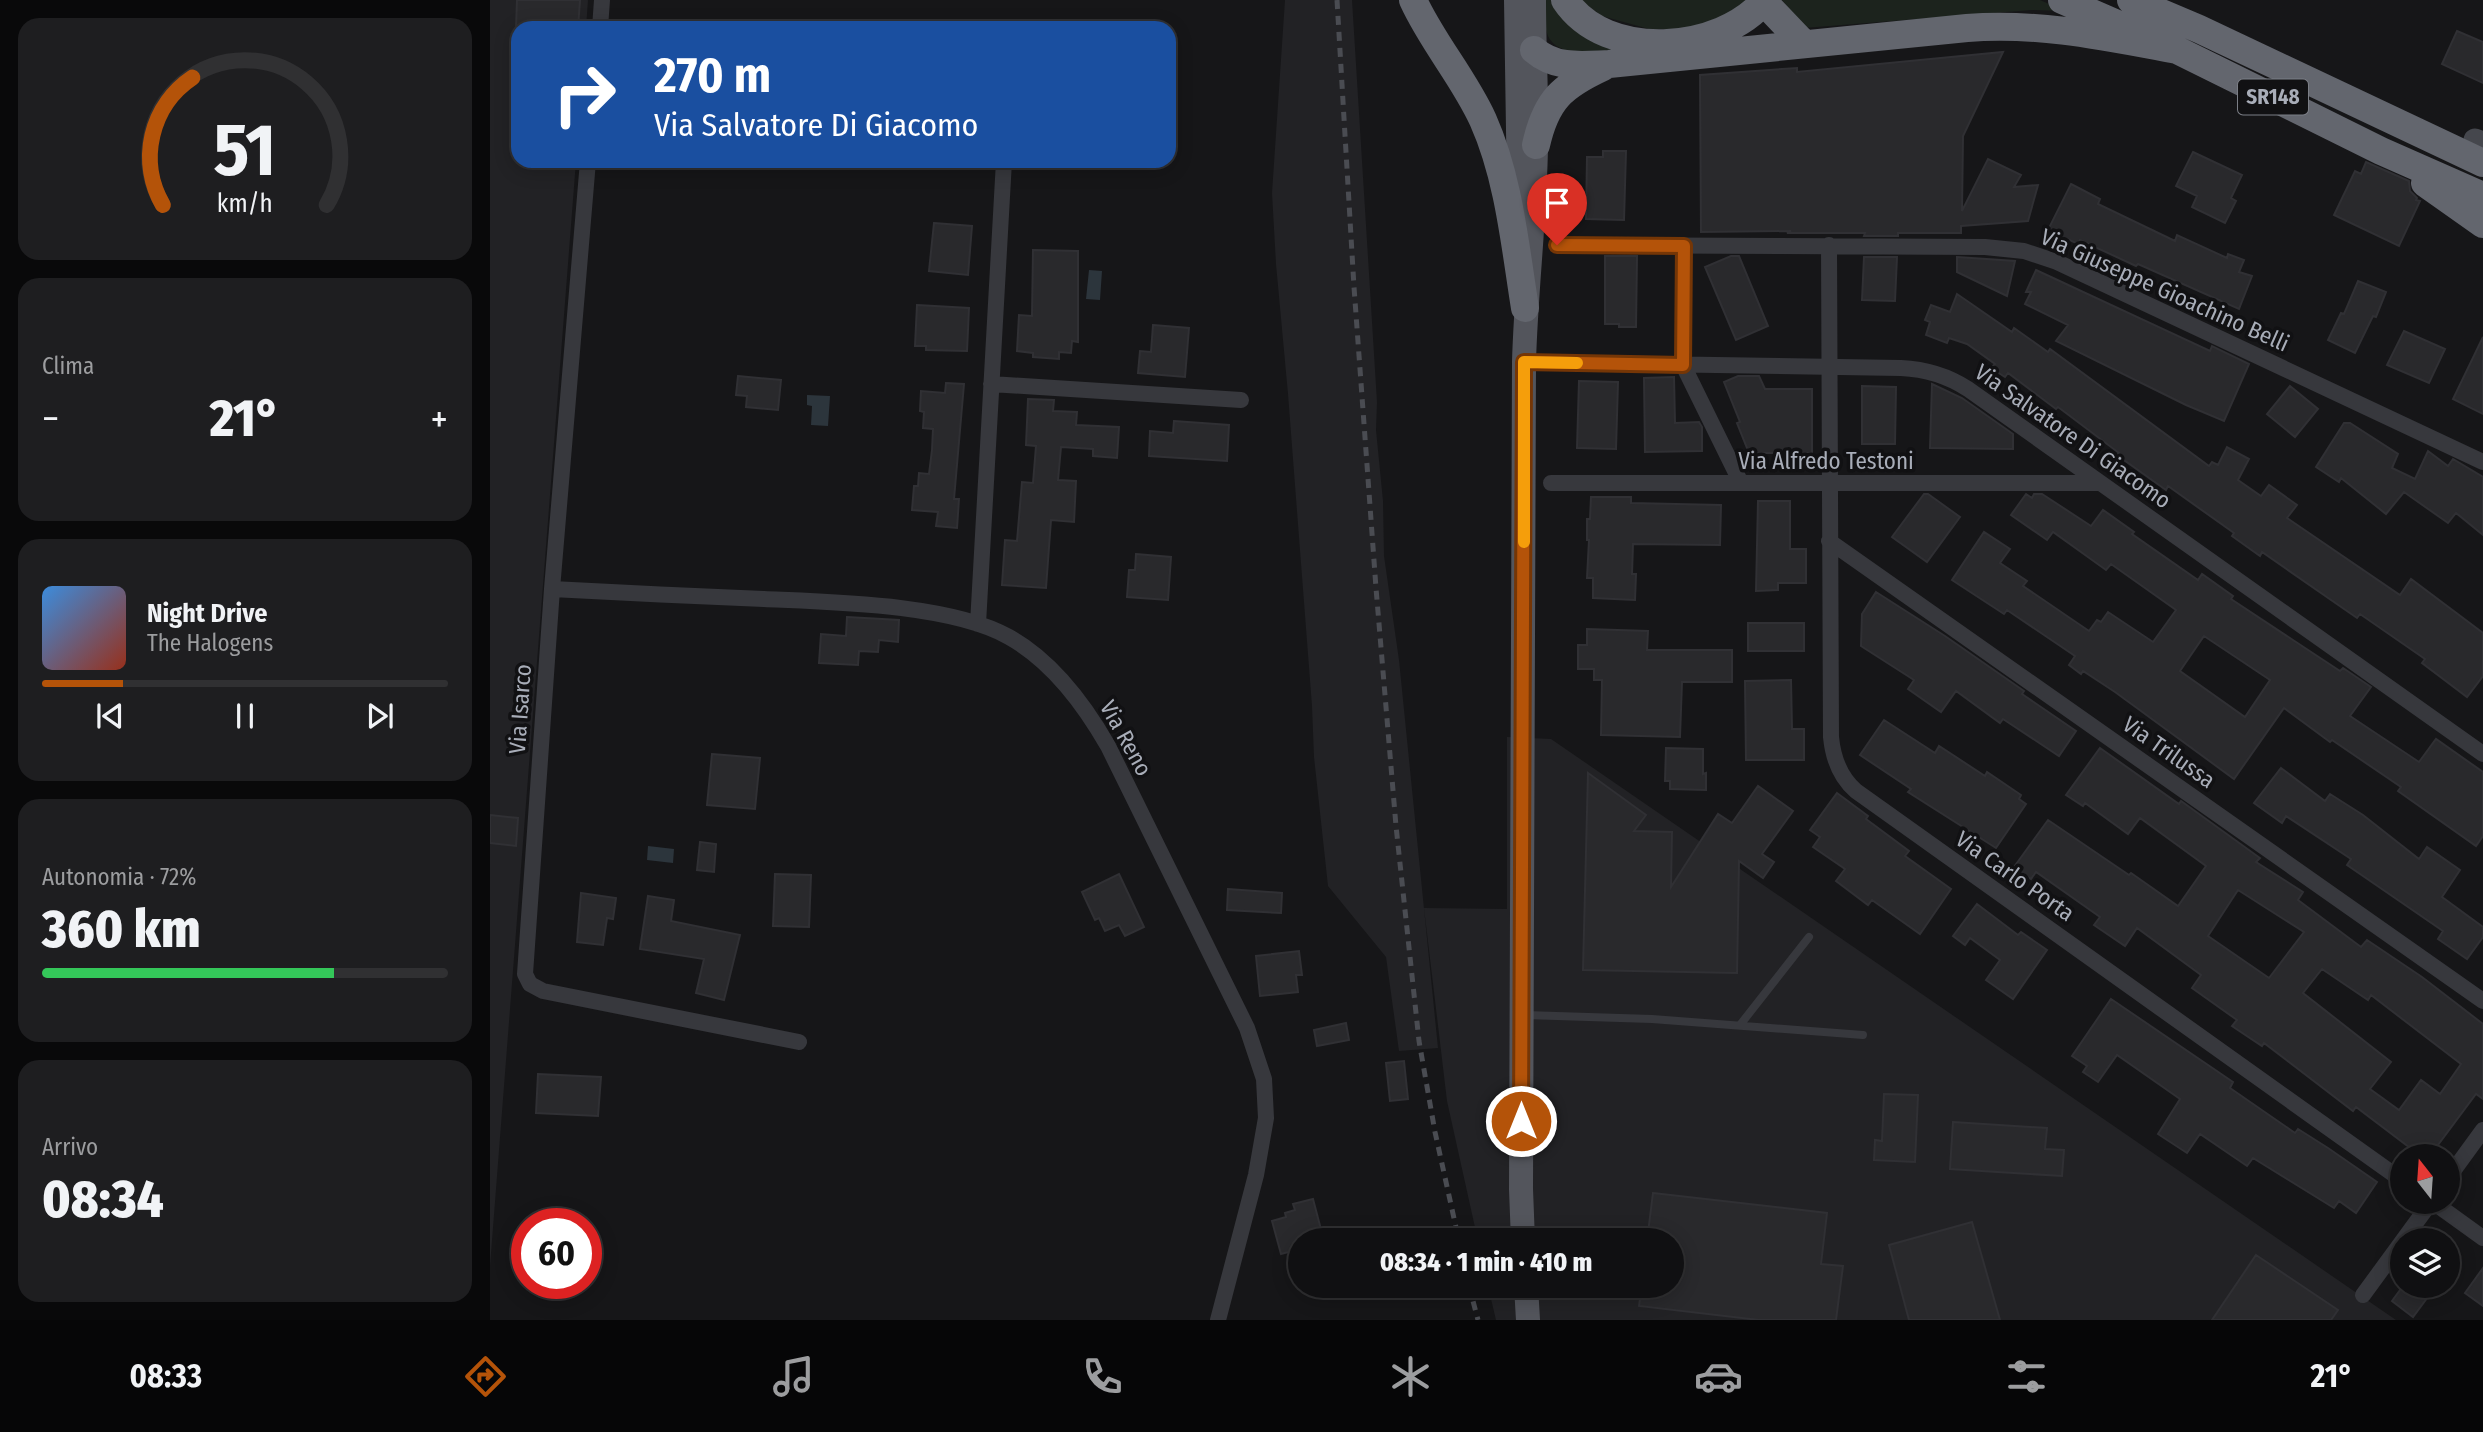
<!DOCTYPE html>
<html lang="it">
<head>
<meta charset="utf-8">
<style>
	:root { --surface:#101012; --page:#1e1e20; --text:#f1f3f6; --muted:#9c9d9f; --line:#303032; --accent:#b45309 }
	body { margin:0; font-family:"Fira Sans Condensed",sans-serif; background:var(--page); color:var(--text); height:100vh; display:flex; flex-direction:column; font-size:26px; white-space:nowrap }
	* { box-sizing:border-box; margin:0 }
	p { font-size:23px; color:var(--muted) }
	.icon { flex:none; width:38px; height:38px; fill:none; stroke:currentColor; stroke-width:2; stroke-linecap:round; stroke-linejoin:round }
	.map { position:relative; flex:1; overflow:hidden }
	.details { display:flex; flex-direction:column; gap:18px; padding:18px; background:#09090a; width:490px }
	.details>* { flex:none }
	.banner { position:absolute; left:21px; top:21px; width:665px; height:147px; border-radius:21px; box-shadow:0 4px 18px #0003,0 0 0 2px var(--line); background:#1a4fa0; color:#fff; overflow:hidden }
	.needle { width:46px; rotate:343deg }
	.tools { position:absolute; left:1900px; top:1144px; display:grid; gap:14px }
	.tools a { display:grid; place-items:center; width:70px; height:70px; border-radius:50%; background:var(--surface); box-shadow:0 4px 18px #0003,0 0 0 2px var(--line); font-size:35px }
	.speed { position:absolute; left:21px; top:1208px; display:flex; gap:14px; font-size:35px; font-weight:700; text-align:center }
	.speed>* { display:grid; place-content:center; width:91px; height:91px; border-radius:50%; background:var(--surface); box-shadow:0 4px 18px #0003,0 0 0 2px var(--line); line-height:1 }
	.speed .limit { border:10px solid #d22; background:#fff; color:#111 }
	.pin { position:absolute; display:grid; place-items:center; width:60px; height:60px; color:#fff; margin:-72px -30px; border-radius:50% 50% 50% 0; rotate:-45deg; box-shadow:0 0 7px #0007 }
	.pin .icon { rotate:45deg }
	.me { position:absolute; width:77px; margin:-38px; rotate:0deg; stroke-linejoin:round; filter:drop-shadow(0 0 5px #0008) }
	.turn { display:flex; align-items:center; gap:24px; height:147px; padding:0 28px; font-size:32px }
	.turn .icon { width:91px; height:91px; stroke-width:2.5 }
	.turn b { display:block; font-size:49px; line-height:60px }
	.big { font-size:52px; font-weight:800; line-height:1.1 }
	.details .card { flex:1; display:flex; flex-direction:column; justify-content:center; gap:10px; min-width:0; padding:0 24px; border-radius:21px; background:var(--page) }
	.details .dial { align-items:center; gap:0 }
	.dial svg { height:182px; overflow:visible; fill:none; stroke:var(--line); stroke-width:7; stroke-linecap:round; text-anchor:middle }
	.dial text { fill:var(--text); stroke:none }
	.song { display:flex; align-items:center; gap:21px }
	.cover { width:84px; height:84px; border-radius:10px; background:linear-gradient(135deg,hsl(210 70% 55%),hsl(10 70% 35%)) }
	.played { height:7px; border-radius:4px; background:linear-gradient(90deg,var(--accent) 20%,var(--line) 20%) }
	.keys { display:flex; justify-content:space-around; direction:ltr }
	.heat { display:flex; justify-content:space-between; align-items:center; font-size:38px; direction:ltr }
	.charge { height:10px; border-radius:5px; background:linear-gradient(90deg,#34c759 72%,var(--line) 0) }
	.trip { position:absolute; left:798px; top:1228px; width:396px; height:70px; border-radius:35px; background:var(--surface); box-shadow:0 4px 18px #0003,0 0 0 2px var(--line); font-weight:800; line-height:70px; text-align:center }
	.dock { display:flex; height:112px; justify-content:space-around; align-items:center; background:#060607; color:var(--muted) }
	.dock .icon { width:49px; height:49px }
	.dock .selected { color:var(--accent) }
	.dock b { font-size:32px; color:var(--text) }
	main { display:flex; flex:1; min-height:0 }
	.map>svg:first-child { display:block }
	.built { fill:#222225 }
	.green { fill:#1c231d }
	.water { fill:#2c353c }
	.building { fill:#29292c; stroke:#303034; stroke-width:2; fill-rule:evenodd }
	.lines { fill:none; stroke-linecap:round; stroke-linejoin:round }
	.lane { stroke:#37383d; stroke-width:8 }
	.street { stroke:#37383d; stroke-width:16 }
	.secondary { stroke:#45474d; stroke-width:23 }
	.primary { stroke:#53555c; stroke-width:24 }
	.highway { stroke:#63666e; stroke-width:28 }
	.rail { stroke:#4a4c52; stroke-width:5; stroke-dasharray:9 7; stroke-linecap:butt }
	.route-casing { stroke:#753606; stroke-width:18 }
	.route { stroke:#b45309; stroke-width:12 }
	.slow { stroke:#f59e0b; stroke-width:12 }
	.labels { text-anchor:middle; dominant-baseline:central; stroke-width:7; stroke-linejoin:round; paint-order:stroke }
	.shield { fill:#111113; stroke:#7b7e86; stroke-width:2 }
	.shield-label { font-size:21px; font-weight:bold; fill:#a8adb8 }
	.street-label { font-size:23px; fill:#a8adb8; stroke:#111113 }
</style>
</head>
<body>
<main>
<section class="details">
<div class="card dial"><svg viewBox="0 0 100 80">
<path d="M14 69A42 42 0 1 1 86 69"/>
<path d="M14 69A42 42 0 0 1 27 13" stroke="#b45309"/>
<text x="50" y="56" font-size="32" font-weight="700">51</text>
<text x="50" y="72" font-size="11">km/h</text>
</svg></div>
<div class="card"><p>Clima</p>
<div class="heat"><a>−</a><b class="big">21°</b><a>+</a></div>
</div>
<div class="card">
<div class="song"><i class="cover"></i><div><b>Night Drive</b><p>The Halogens</p></div></div>
<div class="played"></div>
<div class="keys"><svg class="icon" aria-label="previous" viewBox="0 0 24 24"><path d="M18 5L8 12l10 7zM5 5v14"/></svg><svg class="icon" aria-label="pause" viewBox="0 0 24 24"><path d="M8 5v14M16 5v14"/></svg><svg class="icon" aria-label="next" viewBox="0 0 24 24"><path d="M6 5l10 7-10 7zM19 5v14"/></svg></div>
</div>
<div class="card"><p>Autonomia · 72%</p><b class="big">360 km</b><div class="charge"></div></div>
<div class="card"><p>Arrivo</p><b class="big">08:34</b></div>
</section>
<div class="map">
<svg width="1993" height="1320" viewBox="0 0 1993 1320">
	<rect width="100%" height="100%" fill="#161618"/>
	<path class="built" d="M0,0H98L96,28H28V161H86L0,1266Z
		M795,0H862L887,402L886,430L893,501L894,556L909,660L948,1048L909,1051L896,957L838,886L824,757L822,706L798,394L786,264L782,193Z
		M1017,737L1061,739L1906,1320H1006L998,1286H1181V1241H988L957,1101L934,908L1017,909Z"/>
	<path class="green" d="M1054,0H1067L1143,51C1121,52 1065,62 1057,33C1054,24 1055,10 1054,0Z
		M1090,0H1261L1243,15L1193,29H1159L1112,16Z
		M1292,0H1550L1575,11L1542,10L1314,28Z"/>
	<path class="water" d="M599,270L612,271L610,300L596,299Z
		M317,395L340,396L338,426L321,425L322,406L317,405Z
		M158,846L184,849L183,863L157,860Z"/>
	<path class="building" d="M27,0H90L88,28H26Z
		M1967,31L1993,42V83L1952,64Z
		M1513,52L1473,136L1472,211L1498,159L1531,175L1524,187L1548,185L1538,221L1471,226V233H1408V236H1374L1375,233H1297L1301,231L1211,232L1210,75L1307,68V72Z
		M1113,151H1136L1134,220L1096,219L1097,157H1113Z
		M1703,152L1752,175L1741,198L1746,201L1735,223L1702,207L1707,196L1686,186Z
		M1876,162L1919,181L1920,191L1927,198L1926,200L1930,201L1909,246L1844,215L1865,171L1871,174Z
		M1581,184L1610,199L1608,204L1685,241L1687,235L1737,258L1738,254L1754,260L1749,272L1762,276L1749,309L1648,264L1646,266L1590,240L1588,244L1558,230Z
		M444,223L482,226L478,275L439,271Z
		M543,250L588,251V342L582,341L581,353L569,352V359L543,357V353L527,351L529,315L542,316Z
		M1115,256H1147L1146,327H1129V324H1115Z
		M1241,256H1249L1278,326L1246,340L1215,267Z
		M1374,257H1407L1405,301L1372,300Z
		M1467,257L1525,261L1517,296L1467,272Z
		M1546,270L1720,351L1722,346L1759,364L1734,421L1696,405L1566,341L1578,325L1535,304L1541,292H1536Z
		M1868,281L1896,292L1886,317L1883,316L1865,353L1838,340L1851,313L1854,314Z
		M1467,294L1522,332L1524,328L1558,352L1560,349L1719,466L1722,462L1728,465L1737,447L1759,459L1748,480L1771,496L1779,485L1807,505L1797,518L1910,595L1921,579L1993,633V676L1977,697L1932,663L1935,659L1870,614L1867,618L1772,552L1770,556L1742,536L1744,533L1678,486L1676,490L1627,455L1629,453L1568,407L1566,409L1518,373L1515,377L1501,368L1505,364L1477,344L1459,338L1457,343L1436,335L1440,322L1435,320L1441,305L1460,312Z
		M427,305L479,308L477,351L436,350V346H425Z
		M663,325L699,328L695,377L648,373L650,351L661,352Z
		M1914,331L1955,349L1939,383L1897,365Z
		M1993,337V414L1963,399Z
		M248,376L291,380L288,410L256,407L257,396L246,395Z
		M1248,376H1269L1275,389H1322V453H1259L1247,423L1250,422L1234,382Z
		M1184,377L1185,423L1209,422L1212,427V451L1155,452L1154,378Z
		M1089,381L1128,382L1126,449L1087,448Z
		M456,383L474,384L464,499H469L467,528L446,526L448,512L422,510L424,486H428L429,473L439,474L442,450L443,429L433,428L434,412L430,411L431,391L455,393Z
		M1442,384L1472,398L1523,434V449L1440,448Z
		M1372,386L1406,387L1405,444H1372Z
		M1800,386L1828,409L1805,437L1777,414Z
		M538,399L564,400L563,411L587,412L586,425L629,427L627,458L603,456V449L571,447L568,480L586,481L584,522L561,520L556,588L512,585L515,540L527,541L532,482L543,483L546,446L536,445Z
		M684,421L739,425L737,461L659,456L660,431L683,433Z
		M1854,423H1860L1908,454L1902,468L1925,479L1938,451L1958,466L1963,459L1993,477V535L1966,513L1958,523L1914,492L1896,514L1851,478L1849,482L1826,467Z
		M1434,494H1438L1470,517L1437,562L1402,537Z
		M1536,494L1542,498L1544,494H1552L1601,526L1613,510L1644,532L1642,534L1708,580L1712,574L1743,596L1741,599L1806,642L1850,671L1853,668L1881,687L1860,716L1929,762L1946,739L1993,772V836L1986,846L1908,791L1911,787L1842,740L1840,742L1794,708L1744,779L1625,692L1593,671L1591,674L1579,665L1585,656L1517,610L1514,614L1462,580L1494,532L1520,549L1510,563L1537,581L1533,586L1599,631L1607,620L1611,622L1618,612L1663,642L1686,610L1621,564L1616,570L1563,532L1557,540L1521,515ZM1714,636L1780,680L1755,717L1690,671Z
		M1101,497H1141V503L1231,505L1230,545L1143,544L1142,574H1146L1145,600L1103,598V578H1097L1099,540H1097V519H1100Z
		M1268,501H1300V549H1316V583H1288V590L1266,591Z
		M646,554L681,557L678,600L637,597L639,570H645Z
		M1386,592L1455,636L1534,691L1532,694L1586,731L1569,756L1513,719L1510,723L1466,691L1451,712L1418,689L1424,680L1371,646L1372,614Z
		M357,617L409,620L408,642L389,640L388,652L369,651L368,665L329,663L331,634L356,636Z
		M1258,623H1314V651H1258Z
		M1097,629L1158,631L1157,650H1242V682H1192L1190,737L1111,735L1112,680H1104V669H1088V645H1097Z
		M1301,680L1302,729H1314V760H1256L1255,681Z
		M1394,720L1445,753L1449,746L1495,776L1497,772L1531,795L1529,799L1536,804L1506,848L1418,792L1421,789L1370,755Z
		M1176,748L1213,749V774L1216,773V790L1180,789V781H1175Z
		M1610,748L1689,804L1691,801L1770,858L1766,862L1813,892L1808,900L1871,947L1877,940L1932,977L1993,1024V1099L1986,1094L1939,1157H1932L1866,1107L1863,1111L1774,1043L1772,1046L1742,1026L1747,1020L1702,988L1711,975L1647,928L1635,946L1604,925L1610,917L1546,872L1541,879L1524,867L1558,820L1639,875L1641,873L1688,906L1716,866L1650,818L1638,834L1595,803L1593,806L1576,795ZM1748,890L1814,932L1779,978L1718,936ZM1832,969L1878,1000L1881,995L1971,1064L1950,1094L1931,1080L1909,1110L1880,1089L1901,1062L1813,993Z
		M222,754L270,758L265,809L217,805Z
		M1791,768L1835,801L1840,794L1873,815L1929,859L1937,847L1970,870L1952,897L1993,927V937L1977,959L1948,939L1953,931L1857,865L1861,859L1796,816L1792,823L1764,803Z
		M1098,773L1156,815L1144,831L1182,832L1181,887L1228,814L1242,823L1268,786L1303,811L1272,854L1284,862L1273,878L1249,861L1247,973L1093,970Z
		M1347,793L1378,816L1376,819L1419,851L1415,856L1461,889L1430,934L1382,900L1378,905L1346,881L1355,869L1323,847L1330,837L1320,830Z
		M0,815L28,818L26,846L0,843Z
		M210,842L226,844L224,872L207,870Z
		M285,874L321,875L319,927L283,926Z
		M629,874L654,927L635,936L629,925L615,931L609,918L605,920L592,892Z
		M738,889L792,893L791,913L737,910Z
		M91,893L126,898L123,919L117,918L113,945L87,942Z
		M158,896L184,900L181,921L250,935L234,1000L206,993L214,959L150,949Z
		M1487,904L1528,935L1531,932L1557,950L1523,999L1496,980L1510,960L1480,938L1475,945L1463,936Z
		M809,951L812,975H806L808,992L770,996L766,956Z
		M1621,999L1743,1082L1740,1088L1805,1133L1808,1129L1838,1148L1887,1182L1866,1213L1849,1201L1844,1208L1763,1158L1757,1166L1710,1134L1697,1153L1668,1134L1690,1099L1627,1055L1608,1082L1593,1072L1597,1066L1582,1056Z
		M856,1023L859,1040L827,1046L824,1030Z
		M914,1061L918,1099L900,1101L896,1063Z
		M48,1074L111,1077L108,1116L46,1113Z
		M1394,1094L1428,1095L1425,1162L1384,1160L1385,1140L1392,1141Z
		M1463,1122L1557,1128L1555,1149L1574,1150L1572,1176L1460,1169Z
		M1163,1193L1337,1213L1331,1264L1353,1266L1346,1320H1269L1149,1306L1152,1286H1181V1241H1157Z
		M823,1199L834,1241H810V1249L791,1254L782,1221L796,1217L795,1213L805,1210L803,1204Z
		M1482,1222L1510,1320H1419L1399,1245Z
		M1766,1255L1848,1310L1841,1320H1722Z
		M1993,1268V1306L1975,1293Z
		M1913,1286H1946L1923,1317L1902,1301Z"/>
	<g class="lines">
		<path class="lane" d="M1035,1015L1162,1019L1373,1035
			M1250,1025L1319,937"/>
		<path class="street" d="M110,28L112,0
			M98,161L62,589L35,974L40,984L53,991L309,1042
			M1067,245L1495,247L1534,251L1567,262L1993,462
			M1339,245L1341,737C1343,758 1351,778 1366,791L1913,1181
			M1194,246L1193,365L1251,483
			M1034,362L1411,368C1434,369 1458,376 1478,389L1993,754
			M501,384L751,400
			M1061,483H1610
			M1339,541L1993,1001
			M62,589C133,593 203,596 274,599C342,602 461,604 519,637C562,661 594,704 618,746L757,1028L774,1079L776,1118L766,1175L728,1320
			M488,624L514,161
			M1958,1178L1993,1130
			M1943,1202L1993,1238
			M1873,1295L1941,1202"/>
		<path class="secondary" d="M1985,140L1993,143"/>
		<path class="primary" d="M1026,0L1029,195
			M1033,1241L1031,1189L1034,362C1036,290 1045,218 1046,146C1047,97 1044,49 1044,0
			M1036,1286L1038,1320"/>
		<path class="highway" d="M923,0C942,42 974,78 993,120C1019,178 1025,246 1035,308
			M1075,0C1116,62 1231,53 1275,0
			M1572,0L1687,50L1891,151L1993,196
			M1641,0L1709,29L1993,163
			M1274,2L1313,43
			M1044,50C1066,69 1092,65 1119,64L1477,28C1548,22 1617,37 1687,50
			M1046,145C1056,100 1072,86 1113,67
			M1935,183L1993,224"/>
		<path class="rail" d="M847,0L864,287L886,588L906,826L929,1041L945,1132L969,1241
			M979,1286L988,1320"/>
	</g>
	<g class="lines">
		<g class="route-casing">
			<path id="route" d="M1031,1121L1034,362L1193,365L1194,246L1067,245"/>
		</g>
		<use href="#route" class="route"/>
		<path class="slow" d="M1034,542V362L1087,363"/>
	</g>
	<g class="labels">
		<rect class="shield" x="1748" y="79.5" width="70" height="35" rx="5"/>
		<g class="shield-label">
			<text x="1783" y="97">SR148</text>
		</g>
		<g class="street-label">
			<text transform="translate(1675 290) rotate(24)">Via Giuseppe Gioachino Belli</text>
			<text transform="translate(1583 436) rotate(35)">Via Salvatore Di Giacomo</text>
			<text x="1336" y="461">Via Alfredo Testoni</text>
			<text transform="translate(30 709) rotate(-86)">Via Isarco</text>
			<text transform="translate(636 738) rotate(61)">Via Reno</text>
			<text transform="translate(1679 752) rotate(35)">Via Trilussa</text>
			<text transform="translate(1525 876) rotate(35)">Via Carlo Porta</text>
		</g>
	</g>
</svg>
<div class="tools">
<a><svg class="needle" viewBox="-14 -14 28 28"><path d="M0-13l5 13h-10z" fill="#e53935"/><path d="M0 13l5-13h-10z" fill="#9c9d9f"/></svg></a>
<a><svg class="icon" aria-label="layers" viewBox="0 0 24 24"><path d="M12 4l9 5-9 5-9-5zM3 14l9 5 9-5"/></svg></a>
</div>
<div class="speed"><div class="limit">60</div></div>
<div class="pin" style="left:1067px;top:245px;background:#d93025"><svg class="icon" aria-label="arrive" viewBox="0 0 24 24"><path d="M6 21V4h12l-3 4 3 4H6"/></svg></div>
<svg class="me" style="left:1031px;top:1121px" viewBox="-20 -20 40 40"><circle r="17" fill="#b45309" stroke="#fff" stroke-width="3"/><path d="M0-11L8 9 0 5-8 9z" fill="#fff"/></svg>
<div class="trip">08:34 · 1 min · 410 m</div>
<div class="banner">
<div class="turn"><svg class="icon" aria-label="right" viewBox="0 0 24 24"><path d="M7 20v-9h11M14 6l5 5-5 5"/></svg><div><b>270 m</b>Via Salvatore Di Giacomo</div></div>
</div>
</div>
</main>
<nav class="dock">
<b>08:33</b>
<svg class="icon selected" aria-label="directions" viewBox="0 0 24 24"><path d="M12 3l9 9-9 9-9-9zM9 14v-3h6M13 9l2 2-2 2"/></svg>
<svg class="icon" aria-label="music" viewBox="0 0 24 24"><path d="M9 18V5l10-2v13"/><circle cx="6" cy="18" r="3"/><circle cx="16" cy="16" r="3"/></svg>
<svg class="icon" aria-label="phone" viewBox="0 0 24 24"><path d="M5 4h4l2 5-3 2q2 4 5 5l2-3 5 2v4C11 20 4 13 5 4z"/></svg>
<svg class="icon" aria-label="climate" viewBox="0 0 24 24"><path d="M12 3v18M4 7l16 10M4 17L20 7"/></svg>
<svg class="icon" aria-label="car" viewBox="0 0 24 24"><path d="M5 17H2v-5l4-1 3-4h7l3 4 3 1v5h-3M9 17h6M6 11h13"/><circle cx="7" cy="17" r="2"/><circle cx="17" cy="17" r="2"/></svg>
<svg class="icon" aria-label="filters" viewBox="0 0 24 24"><path d="M4 7h16M4 17h16"/><circle cx="9" cy="7" r="2"/><circle cx="15" cy="17" r="2"/></svg>
<b>21°</b>
</nav>
</body>
</html>
